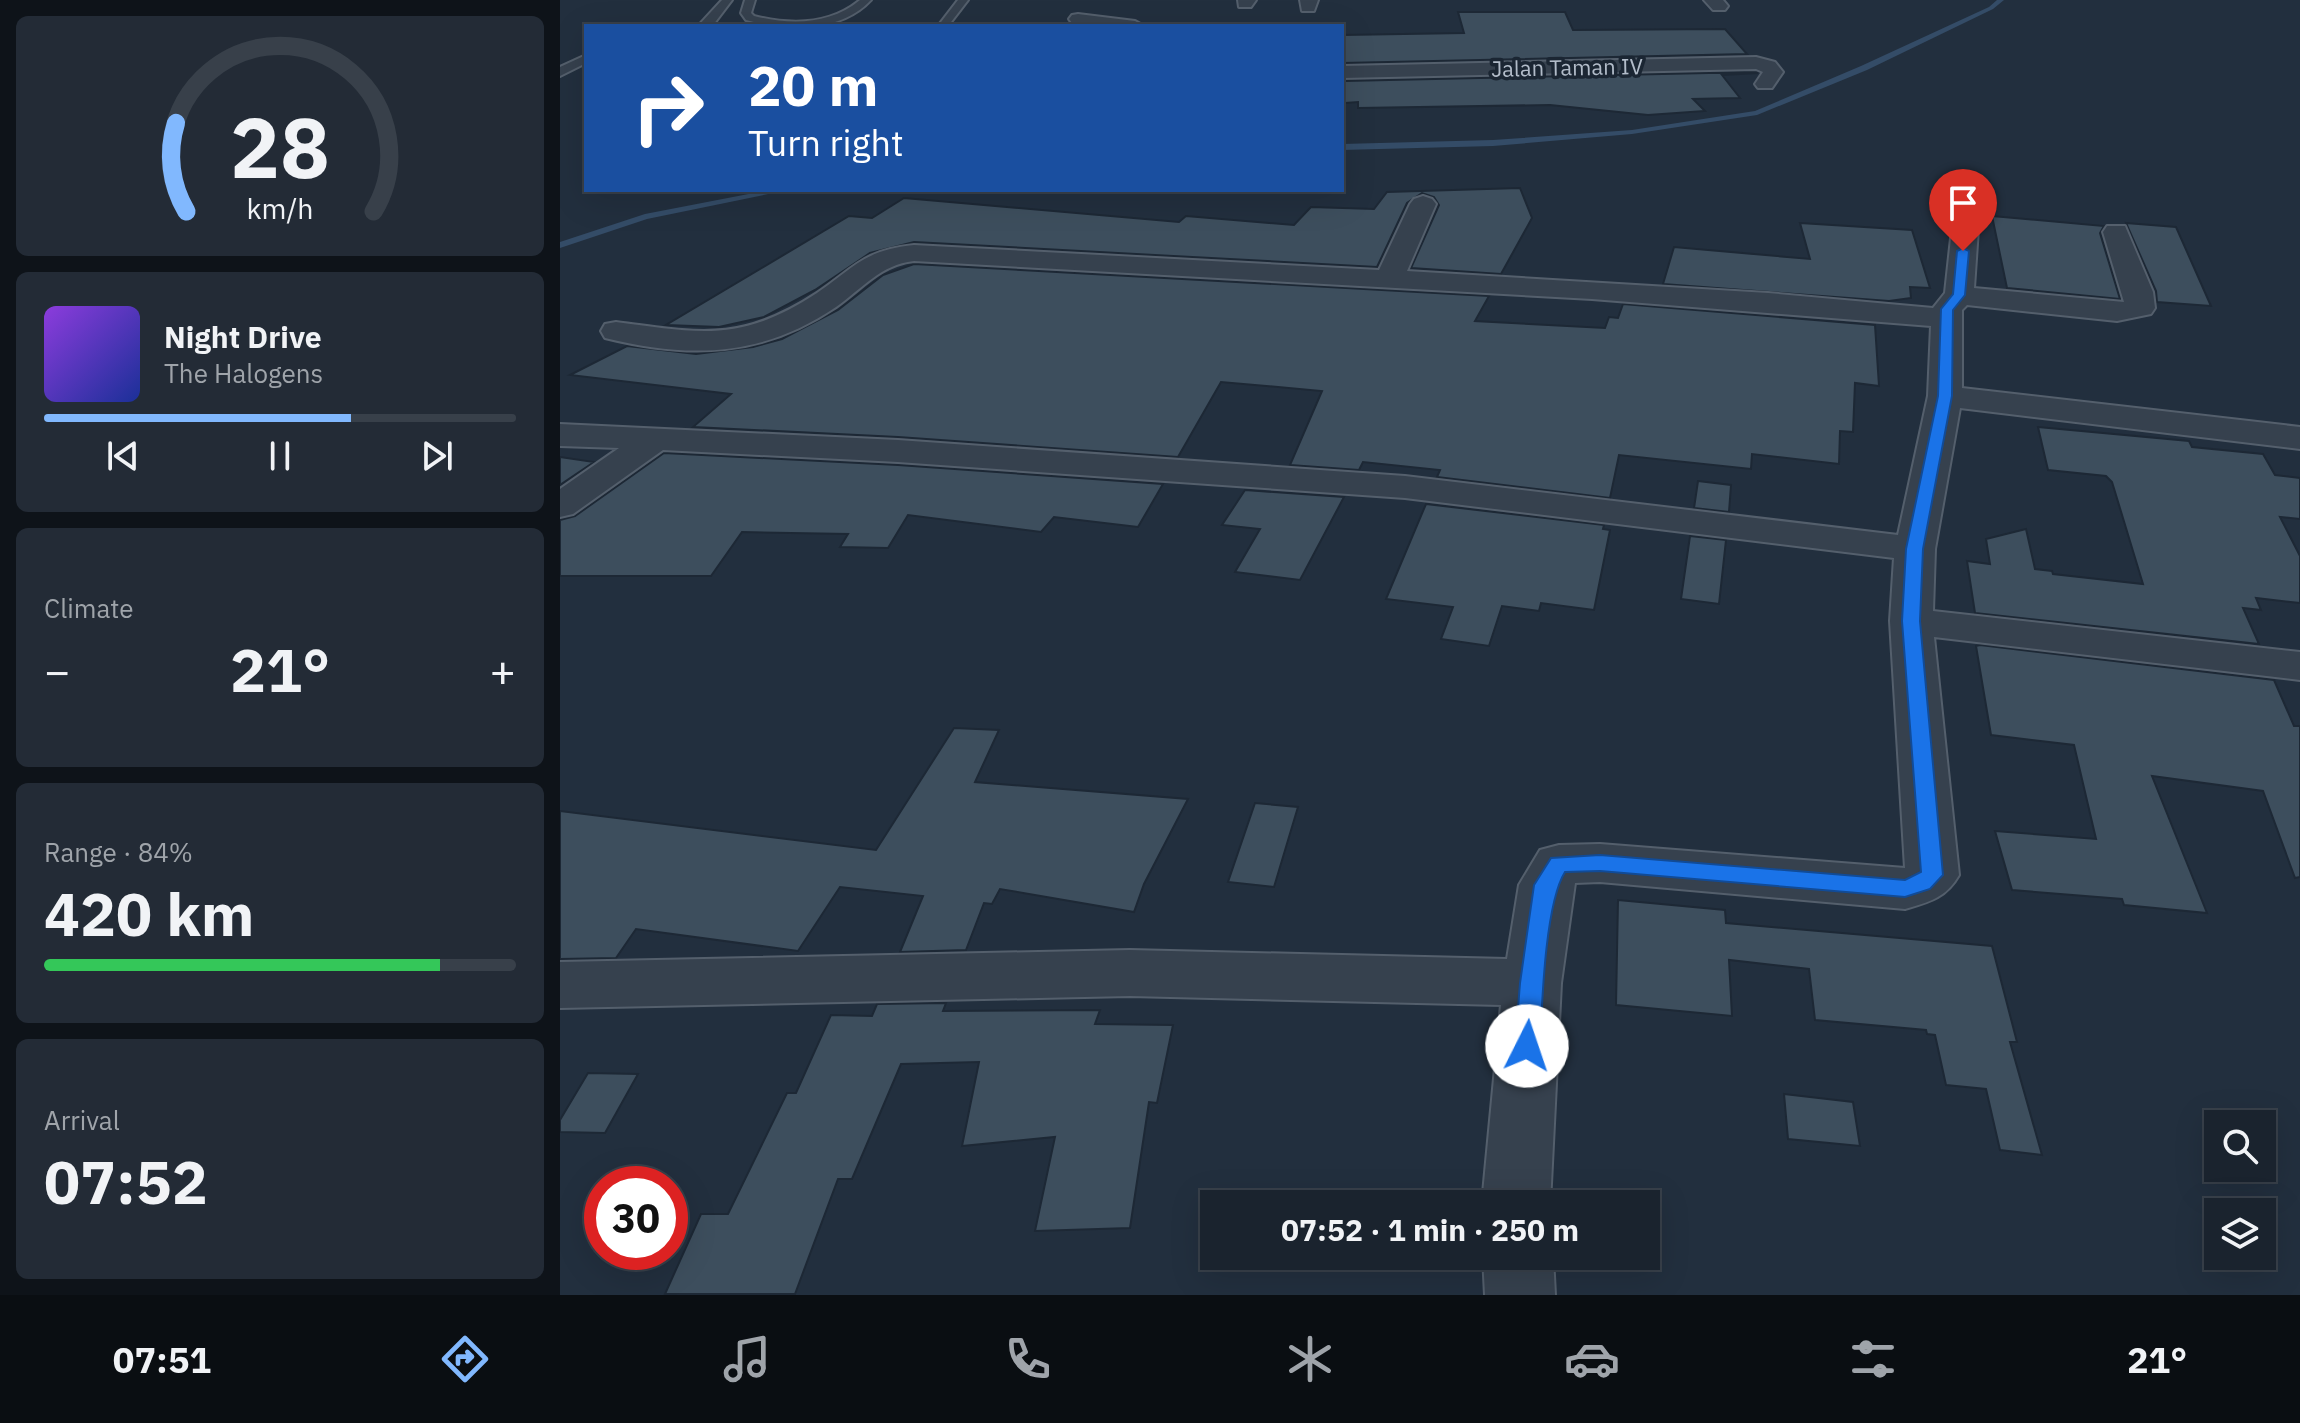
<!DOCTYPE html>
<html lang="en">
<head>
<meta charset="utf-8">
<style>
	:root { --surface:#1a232e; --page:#232b36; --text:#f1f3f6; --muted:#9fa4aa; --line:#38404a; --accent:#81b8fe }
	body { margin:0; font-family:"IBM Plex Sans",sans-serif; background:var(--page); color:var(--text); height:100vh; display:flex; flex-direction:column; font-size:30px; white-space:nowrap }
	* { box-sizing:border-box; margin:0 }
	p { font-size:26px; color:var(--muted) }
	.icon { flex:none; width:44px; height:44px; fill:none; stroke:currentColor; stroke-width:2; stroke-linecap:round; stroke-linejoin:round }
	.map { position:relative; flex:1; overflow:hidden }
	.panel { display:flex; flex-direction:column; gap:16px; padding:16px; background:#0e1319; width:560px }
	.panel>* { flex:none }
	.guide { position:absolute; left:24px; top:24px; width:760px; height:168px; border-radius:0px; box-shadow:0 8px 32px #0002,0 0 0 2px var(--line); background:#1a4fa0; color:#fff; overflow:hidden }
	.controls { position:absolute; left:1644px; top:1110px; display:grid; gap:16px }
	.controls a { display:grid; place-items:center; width:72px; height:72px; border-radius:0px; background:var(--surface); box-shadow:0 8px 32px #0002,0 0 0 2px var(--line); font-size:40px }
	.speed { position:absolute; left:24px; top:1166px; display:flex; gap:16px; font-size:40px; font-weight:700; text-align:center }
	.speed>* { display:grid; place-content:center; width:104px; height:104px; border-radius:50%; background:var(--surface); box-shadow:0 8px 32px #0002,0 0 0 2px var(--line); line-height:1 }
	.speed .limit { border:12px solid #d22; background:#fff; color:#111 }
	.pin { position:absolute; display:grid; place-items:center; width:68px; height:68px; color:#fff; margin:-82px -34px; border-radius:50% 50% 50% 0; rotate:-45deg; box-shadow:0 0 8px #0007 }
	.pin .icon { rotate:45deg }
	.me { position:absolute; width:88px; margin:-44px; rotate:4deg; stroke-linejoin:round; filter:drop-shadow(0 0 6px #0008) }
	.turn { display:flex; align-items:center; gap:28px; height:168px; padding:0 32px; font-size:36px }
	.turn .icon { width:104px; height:104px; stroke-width:2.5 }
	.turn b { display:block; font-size:56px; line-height:68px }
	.big { font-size:60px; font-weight:700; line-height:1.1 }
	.panel .widget { flex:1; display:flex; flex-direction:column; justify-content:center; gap:12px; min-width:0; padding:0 28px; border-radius:12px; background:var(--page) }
	.panel .dial { align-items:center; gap:0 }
	.dial svg { height:208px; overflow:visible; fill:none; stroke:var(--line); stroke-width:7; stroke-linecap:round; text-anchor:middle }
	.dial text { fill:var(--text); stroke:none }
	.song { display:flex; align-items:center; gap:24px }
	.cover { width:96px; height:96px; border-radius:12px; background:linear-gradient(135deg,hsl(270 70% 55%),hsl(230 70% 35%)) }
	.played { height:8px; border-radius:4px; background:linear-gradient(90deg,var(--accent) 65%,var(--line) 65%) }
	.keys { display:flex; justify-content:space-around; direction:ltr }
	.heat { display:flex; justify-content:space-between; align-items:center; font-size:44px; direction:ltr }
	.charge { height:12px; border-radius:6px; background:linear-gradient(90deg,#34c759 84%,var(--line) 0) }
	.trip { position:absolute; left:640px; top:1190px; width:460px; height:80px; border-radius:0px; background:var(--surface); box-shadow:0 8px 32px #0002,0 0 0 2px var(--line); font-weight:700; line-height:80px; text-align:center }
	.tabs { display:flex; height:128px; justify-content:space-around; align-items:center; background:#0a0e12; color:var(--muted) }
	.tabs .icon { width:56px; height:56px }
	.tabs .selected { color:var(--accent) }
	.tabs b { font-size:36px; color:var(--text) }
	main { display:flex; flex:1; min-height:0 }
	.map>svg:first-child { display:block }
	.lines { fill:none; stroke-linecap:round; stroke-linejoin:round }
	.stream { fill:#344c67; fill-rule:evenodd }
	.building { fill:#3d4e5d; stroke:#1d2835; stroke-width:2 }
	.service-casing { stroke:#545f6c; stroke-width:4 }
	.minor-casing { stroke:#545f6c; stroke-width:4 }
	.service { fill:#36414e; fill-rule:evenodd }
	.minor { fill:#36414e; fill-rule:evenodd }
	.route { fill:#1a73e8; stroke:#114b97; stroke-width:2 }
	.labels { text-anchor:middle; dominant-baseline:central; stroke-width:7; stroke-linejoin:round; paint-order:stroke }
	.far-street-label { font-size:22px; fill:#b2bcc9; stroke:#1b2633 }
</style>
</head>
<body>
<main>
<section class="panel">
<div class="widget dial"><svg viewBox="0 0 100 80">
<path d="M14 69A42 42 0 1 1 86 69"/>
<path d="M14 69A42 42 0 0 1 10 35" stroke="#81b8fe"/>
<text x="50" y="56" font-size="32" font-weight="700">28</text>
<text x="50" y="72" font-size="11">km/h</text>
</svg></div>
<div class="widget">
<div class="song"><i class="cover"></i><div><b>Night Drive</b><p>The Halogens</p></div></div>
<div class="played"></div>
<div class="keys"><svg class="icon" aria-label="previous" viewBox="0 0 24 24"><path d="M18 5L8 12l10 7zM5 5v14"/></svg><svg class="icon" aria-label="pause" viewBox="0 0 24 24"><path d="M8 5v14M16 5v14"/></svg><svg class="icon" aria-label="next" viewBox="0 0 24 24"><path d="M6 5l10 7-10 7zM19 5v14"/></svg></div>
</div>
<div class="widget"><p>Climate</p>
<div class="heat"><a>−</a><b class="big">21°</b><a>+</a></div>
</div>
<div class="widget"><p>Range · 84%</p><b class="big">420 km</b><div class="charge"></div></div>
<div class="widget"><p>Arrival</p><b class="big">07:52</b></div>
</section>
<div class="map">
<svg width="1740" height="1295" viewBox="0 0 1740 1295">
	<rect width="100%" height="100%" fill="#222f3e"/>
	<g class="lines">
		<path class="stream" d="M1437,0H1444L1433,9L1307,70L1197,115L1072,134L933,146L782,150V144L933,140L1072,130L1195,111L1301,66L1429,7Z
			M209,190H228L87,219L0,248V242L85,214Z"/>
	</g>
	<path class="building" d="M898,12H1005L1013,30L1165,29L1187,54L782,63V35L904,33Z
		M1195,72L1198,73L1162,75L1180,98L1133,99L1145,111L1088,115L990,105L798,108V102L785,103L784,81Z
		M960,188L972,218L941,274L851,268L879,205L874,197L862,193L847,203L817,267L354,242L310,253L255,290L204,317L159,327L106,325L289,216L312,218L344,198L619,222L626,216L734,225L751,207L814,209L827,192Z
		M1432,216L1544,226L1540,233L1560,299L1447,288Z
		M1240,223L1352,230L1370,288L1350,287L1351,298L1329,301L1103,284L1114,247L1250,259Z
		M1566,223L1616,227L1651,306L1597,302L1596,291Z
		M354,264L929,296L915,321L1045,328L1049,317L1058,318L1063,304L1315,325L1319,386L1295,383L1293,432L1280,431L1279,464L1192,454L1191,469L1059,455L1050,498L877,477L880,470L803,462L799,470L730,465L762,391L661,382L618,457L338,437L133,427L171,394L10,375L67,346L136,354L193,347L222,339L278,310L323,275Z
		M1478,427L1629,441L1632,447L1703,454L1715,475L1740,478V519L1720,517L1740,556V603L1696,598L1701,610L1683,608L1699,644L1415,613L1407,561L1430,564L1426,539L1466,529L1475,569L1492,571L1493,574L1583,584L1552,482L1546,476L1488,470Z
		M104,453L338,465L603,484L578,527L494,517L481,532L348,515L328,548L280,547L288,534L182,532L151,576H0V520L15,516Z
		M0,457L34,462L0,485Z
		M1138,481L1171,485L1169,512L1134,508Z
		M685,490L784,497L740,580L675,572L700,529L662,525Z
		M866,504L1044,525L1043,529L1050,530L1034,610L981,603L979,611L942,606L929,646L881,639L893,607L826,599Z
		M1130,536L1166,540L1159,604L1121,599Z
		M1420,645L1714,680L1734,726H1740V877L1735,878L1703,791L1592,776L1647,913L1564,905L1562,899L1452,890L1435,831L1536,839L1514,745L1431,735L1416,646Z
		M394,728L439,730L415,782L628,799L584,884L574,912L440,889L432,904L424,903L406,950L340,952L363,896L280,887L238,951L76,929L56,958L0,959V811L316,850Z
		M695,803L738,807L714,887L668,882Z
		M1058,900L1165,910L1166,923L1432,946L1457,1042H1450L1482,1155L1440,1150L1426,1089L1386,1085L1375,1035L1367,1034L1366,1030L1255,1020L1249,969L1169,960L1172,1016L1056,1005Z
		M386,1003L383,1011L540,1010L535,1024L613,1025L597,1103L589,1102L570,1228L475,1231L495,1137L402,1146L419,1062L341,1064L292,1179H278L235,1294H105L141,1214H168L227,1093H236L271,1015L312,1016L317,1004Z
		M28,1073L78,1074L45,1133L0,1132V1120Z
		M1224,1094L1293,1102L1300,1146L1228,1139Z"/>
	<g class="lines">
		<g class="service-casing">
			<path id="service" d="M162,0H172L153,25L138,26Z
				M185,0H195L191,13L194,16C230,25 270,25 300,0H311C280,33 227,31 186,20L181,13Z
				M398,0H408L388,26H378Z
				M26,55V63L0,76V67Z"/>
		</g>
		<g class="minor-casing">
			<path id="minor" d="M678,0H696L691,7H679Z
				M740,0H758L754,11H742Z
				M1144,0H1163L1168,6L1165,10H1153Z
				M518,14L575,21L584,26L512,23L509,19L512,15Z
				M1196,57L1215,62L1223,72L1212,88H1198L1195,84L1203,72L1196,69L782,78V66Z
				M863,196L872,199L876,204L847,271L1208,293L1373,308L1385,293L1392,229L1396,223H1414L1418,229L1414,288L1564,302L1543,232L1547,226H1565L1593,292L1595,308L1591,314L1557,321L1407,305L1402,310V388L1740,427V449L1400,408L1375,549L1373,611L1740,652V680L1374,637L1399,875C1386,898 1369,902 1345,909L1040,882L1015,883L1001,983L990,1204H922L941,1005L570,996L0,1008V962L570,950L947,959L959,885L980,850L999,845L1040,844L1345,868L1330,621L1334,558L845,498L338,462L103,450L13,514L0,517V489L59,448L0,446V424L338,440L845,476L1338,535L1368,396L1371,326L1032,299L354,261C320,265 303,288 276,307C202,357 130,359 45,338L41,331L45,324L56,322C140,333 181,343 257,293C295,267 304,250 354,245L819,270L850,204L854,199Z
				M923,1256H993L995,1295H925Z"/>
		</g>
		<use href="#service" class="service"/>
		<use href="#minor" class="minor"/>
	</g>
	<path class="route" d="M1403,248L1409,251L1405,295L1393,310L1392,396L1363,549L1360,621L1383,875L1370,889L1345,897L1040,871L1005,872C985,904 982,1004 980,1046L976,1053L967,1056L958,1053L955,1046L960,983L974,885L991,858L1040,855L1345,880L1361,872L1342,621L1346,549L1378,396L1381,309L1393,294L1397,251Z"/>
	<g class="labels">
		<g class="far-street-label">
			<text transform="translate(1007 67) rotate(-1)">Jalan Taman IV</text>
		</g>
	</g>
</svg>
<div class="controls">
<a><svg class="icon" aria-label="search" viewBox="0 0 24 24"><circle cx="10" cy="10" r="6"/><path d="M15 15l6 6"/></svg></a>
<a><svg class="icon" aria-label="layers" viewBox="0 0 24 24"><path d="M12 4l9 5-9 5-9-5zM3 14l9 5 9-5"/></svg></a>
</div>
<div class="speed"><div class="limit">30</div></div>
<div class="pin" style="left:1403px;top:251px;background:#d93025"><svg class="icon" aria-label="arrive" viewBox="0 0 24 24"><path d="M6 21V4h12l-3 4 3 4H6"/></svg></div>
<svg class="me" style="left:967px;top:1046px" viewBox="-20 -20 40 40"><circle r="19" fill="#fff"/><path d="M0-13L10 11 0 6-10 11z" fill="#1a73e8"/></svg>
<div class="trip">07:52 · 1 min · 250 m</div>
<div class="guide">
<div class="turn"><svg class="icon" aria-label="right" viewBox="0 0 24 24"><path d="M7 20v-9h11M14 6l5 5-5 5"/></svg><div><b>20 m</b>Turn right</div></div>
</div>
</div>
</main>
<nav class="tabs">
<b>07:51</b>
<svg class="icon selected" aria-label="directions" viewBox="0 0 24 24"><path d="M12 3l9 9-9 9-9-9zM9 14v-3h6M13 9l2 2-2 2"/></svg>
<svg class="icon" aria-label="music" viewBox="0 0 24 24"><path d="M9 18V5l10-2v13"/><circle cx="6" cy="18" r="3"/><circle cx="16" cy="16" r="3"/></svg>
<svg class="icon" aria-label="phone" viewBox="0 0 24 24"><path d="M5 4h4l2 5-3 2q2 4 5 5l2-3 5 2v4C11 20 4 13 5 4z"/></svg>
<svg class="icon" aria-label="climate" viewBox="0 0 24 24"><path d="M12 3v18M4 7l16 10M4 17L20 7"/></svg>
<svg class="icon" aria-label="car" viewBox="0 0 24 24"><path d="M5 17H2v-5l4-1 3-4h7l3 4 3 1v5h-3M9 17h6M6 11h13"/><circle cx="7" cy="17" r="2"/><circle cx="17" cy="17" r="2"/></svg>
<svg class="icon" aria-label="filters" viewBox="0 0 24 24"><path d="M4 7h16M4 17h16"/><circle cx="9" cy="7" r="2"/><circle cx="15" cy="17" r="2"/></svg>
<b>21°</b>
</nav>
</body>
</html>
